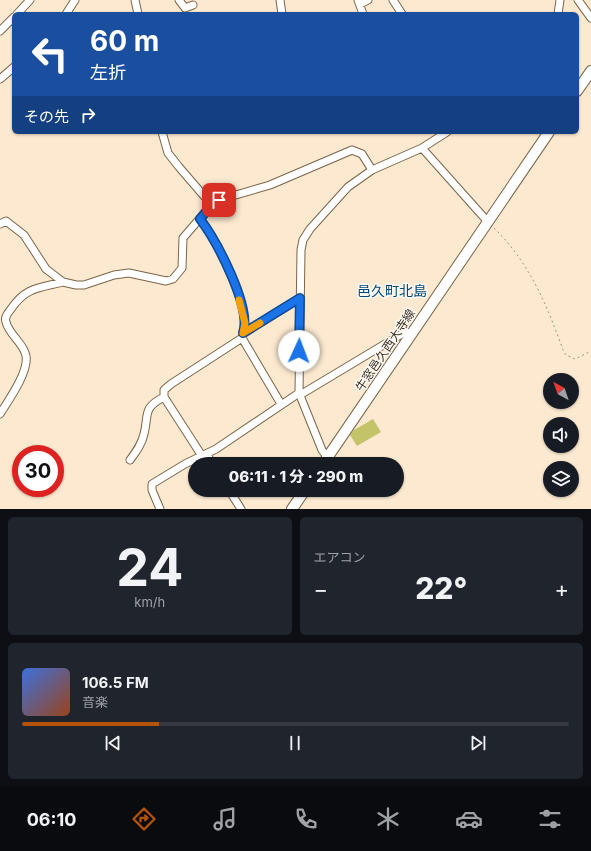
<!DOCTYPE html>
<html lang="ja">
<head>
<meta charset="utf-8">
<style>
	:root { --surface:#171b24; --page:#20242c; --text:#f1f3f6; --muted:#9ea1a6; --line:#363941; --accent:#b45309 }
	body { margin:0; font-family:Inter,"Noto Sans JP",sans-serif; background:var(--page); color:var(--text); height:100vh; display:flex; flex-direction:column; font-size:15px; white-space:nowrap }
	* { box-sizing:border-box; margin:0 }
	p { font-size:13px; color:var(--muted) }
	.icon { flex:none; width:22px; height:22px; fill:none; stroke:currentColor; stroke-width:2; stroke-linecap:round; stroke-linejoin:round }
	.map { position:relative; height:509px; overflow:hidden }
	.side { display:flex; flex-direction:column; gap:8px; padding:8px; background:#0d0f14; flex:1 }
	.side>* { flex:none }
	.top-card { position:absolute; left:12px; top:12px; width:567px; height:122px; border-radius:6px; box-shadow:0 1px 3px #0004; background:#1a4fa0; color:#fff; overflow:hidden }
	.needle { width:26px; rotate:320deg }
	.controls { position:absolute; left:543px; top:373px; display:grid; gap:8px }
	.controls a { display:grid; place-items:center; width:36px; height:36px; border-radius:50%; background:var(--surface); box-shadow:0 1px 3px #0004; font-size:20px }
	.speed { position:absolute; left:12px; top:445px; display:flex; gap:8px; font-size:20px; font-weight:700; text-align:center }
	.speed>* { display:grid; place-content:center; width:52px; height:52px; border-radius:50%; background:var(--surface); box-shadow:0 1px 3px #0004; line-height:1 }
	.speed .limit { border:6px solid #d22; background:#fff; color:#111 }
	.pin { position:absolute; display:grid; place-items:center; width:34px; height:34px; color:#fff; margin:-17px; border-radius:8px; box-shadow:0 2px 6px #0006 }
	.me { position:absolute; width:44px; margin:-22px; rotate:2deg; stroke-linejoin:round; filter:drop-shadow(0 0 3px #0008) }
	.turn { display:flex; align-items:center; gap:14px; height:84px; padding:0 12px; font-size:18px }
	.turn .icon { width:52px; height:52px; stroke-width:2.5 }
	.turn b { display:block; font-size:28px; line-height:34px }
	.then { display:flex; align-items:center; height:38px; padding:0 12px; background:#0003; gap:8px; font-size:15px }
	.big { font-size:30px; font-weight:800; line-height:1.1 }
	.side .card { flex:1; display:flex; flex-direction:column; justify-content:center; gap:6px; min-width:0; padding:0 14px; border-radius:6px; background:var(--page) }
	.side .dial { align-items:center; gap:0 }
	.dial b { font-size:52px; line-height:1 }
	.song { display:flex; align-items:center; gap:12px }
	.cover { width:48px; height:48px; border-radius:6px; background:linear-gradient(135deg,hsl(220 70% 55%),hsl(20 70% 35%)) }
	.played { height:4px; border-radius:2px; background:linear-gradient(90deg,var(--accent) 25%,var(--line) 25%) }
	.keys { display:flex; justify-content:space-around; direction:ltr }
	.heat { display:flex; justify-content:space-between; align-items:center; font-size:22px; direction:ltr }
	.side .tiles { flex:1; display:grid; gap:8px; grid-template-columns:1fr 1fr }
	.card:last-child { grid-column:span 2 }
	.trip { position:absolute; left:188px; top:457px; width:216px; height:40px; border-radius:20px; background:var(--surface); box-shadow:0 1px 3px #0004; font-weight:800; line-height:40px; text-align:center }
	.tab-bar { display:flex; height:64px; justify-content:space-around; align-items:center; background:#090b0e; color:var(--muted) }
	.tab-bar .icon { width:28px; height:28px }
	.tab-bar .selected { color:var(--accent) }
	.tab-bar b { font-size:18px; color:var(--text) }
	.map>svg:first-child { display:block }
	.building { fill:#c3c46a }
	.lines { fill:none; stroke-linecap:round; stroke-linejoin:round }
	.minor-casing { stroke:#7a6549; stroke-width:9 }
	.secondary-casing { stroke:#7a6549; stroke-width:12 }
	.path { stroke:#a1927f; stroke-width:1; stroke-dasharray:2 3; stroke-linecap:butt }
	.minor { stroke:#fff; stroke-width:7 }
	.secondary { stroke:#fff; stroke-width:10 }
	.route-casing { stroke:#114b97; stroke-width:10 }
	.route { stroke:#1a73e8; stroke-width:7 }
	.slow { stroke:#f59e0b; stroke-width:7 }
	.labels { text-anchor:middle; dominant-baseline:central; stroke-width:3; stroke-linejoin:round; paint-order:stroke }
	.street-label { font-size:12px; fill:#393024; stroke:#fdf8f2 }
	.quarter-label { font-size:14px; fill:#004876; stroke:#fdf8f2 }
</style>
</head>
<body>
<div class="map">
<svg width="591" height="509" viewBox="0 0 591 509">
	<rect width="100%" height="100%" fill="#fce9d0"/>
	<path class="building" d="M373,419L381,432L357,446L350,435L354,430Z"/>
	<g class="lines">
		<g class="minor-casing">
			<path id="minor" d="M135,0L138,14
				M179,0L185,8L193,5
				M280,0L282,14
				M358,0L363,14
				M393,0L402,14
				M578,0L591,18
				M360,4L368,0
				M17,14L30,0
				M66,14L75,0
				M558,14L560,0
				M0,31L14,17
				M0,79L14,67
				M162,132L168,153L179,167L204,196L215,201L270,185L352,150L362,154L372,170
				M422,148L488,222
				M200,219C216,239 252,309 243,333
				M0,224L6,221L24,235L46,269L63,282L76,285H84L114,275L129,273L166,281L173,279L182,268L183,238L215,201
				M243,334L300,298
				M299,393L301,250L303,240L310,229L348,187L372,170L422,148L447,132
				M300,395L405,332L412,333
				M164,397V390L171,384L242,338L281,404
				M0,414C8,401 29,372 26,356C24,343 9,335 6,322C4,317 8,313 11,309C26,287 39,288 63,282
				M207,454L212,464
				M130,460C136,452 142,444 144,434C149,415 142,408 164,397L202,456
				M229,490L241,509
				M160,509L152,490V484L185,464L216,449L299,393L322,450L327,457"/>
		</g>
		<g class="secondary-casing">
			<path id="secondary" d="M577,91L591,71
				M323,464L549,132
				M292,509L305,490"/>
		</g>
		<path class="path" d="M494,228C529,262 547,305 563,350L566,355L575,359L591,351"/>
		<use href="#minor" class="minor"/>
		<use href="#secondary" class="secondary"/>
	</g>
	<g class="lines">
		<g class="route-casing">
			<path id="route" d="M219,200L215,201L200,219C216,240 252,307 243,333L300,298L299,351"/>
		</g>
		<use href="#route" class="route"/>
		<path class="slow" d="M239,300L245,323L243,333L260,323"/>
	</g>
	<g class="labels">
		<g class="street-label">
			<text transform="translate(385 350) rotate(-56)">牛窓邑久西大寺線</text>
		</g>
		<g class="quarter-label">
			<text x="392" y="290">邑久町北島</text>
		</g>
	</g>
</svg>
<div class="controls">
<a><svg class="needle" viewBox="-14 -14 28 28"><path d="M0-13l5 13h-10z" fill="#e53935"/><path d="M0 13l5-13h-10z" fill="#9ea1a6"/></svg></a>
<a><svg class="icon" aria-label="sound" viewBox="0 0 24 24"><path d="M4 9h4l5-4v14l-5-4H4zM17 9q2 3 0 6"/></svg></a>
<a><svg class="icon" aria-label="layers" viewBox="0 0 24 24"><path d="M12 4l9 5-9 5-9-5zM3 14l9 5 9-5"/></svg></a>
</div>
<div class="speed"><div class="limit">30</div></div>
<div class="pin" style="left:219px;top:200px;background:#d93025"><svg class="icon" aria-label="arrive" viewBox="0 0 24 24"><path d="M6 21V4h12l-3 4 3 4H6"/></svg></div>
<svg class="me" style="left:299px;top:351px" viewBox="-20 -20 40 40"><circle r="19" fill="#fff"/><path d="M0-13L10 11 0 6-10 11z" fill="#1a73e8"/></svg>
<div class="trip">06:11 · 1 分 · 290 m</div>
<div class="top-card">
<div class="turn"><svg class="icon" aria-label="left" viewBox="0 0 24 24"><path d="M17 20v-9H6M10 6l-5 5 5 5"/></svg><div><b>60 m</b>左折</div></div>
<div class="then">その先<svg class="icon" aria-label="right" viewBox="0 0 24 24"><path d="M7 20v-9h11M14 6l5 5-5 5"/></svg></div>
</div>
</div>
<section class="side">
<div class="tiles">
<div class="card dial"><b>24</b><p>km/h</p></div>
<div class="card"><p>エアコン</p>
<div class="heat"><a>−</a><b class="big">22°</b><a>+</a></div>
</div>
<div class="card">
<div class="song"><i class="cover"></i><div><b>106.5 FM</b><p>音楽</p></div></div>
<div class="played"></div>
<div class="keys"><svg class="icon" aria-label="previous" viewBox="0 0 24 24"><path d="M18 5L8 12l10 7zM5 5v14"/></svg><svg class="icon" aria-label="pause" viewBox="0 0 24 24"><path d="M8 5v14M16 5v14"/></svg><svg class="icon" aria-label="next" viewBox="0 0 24 24"><path d="M6 5l10 7-10 7zM19 5v14"/></svg></div>
</div>
</div>
</section>
<nav class="tab-bar">
<b>06:10</b>
<svg class="icon selected" aria-label="directions" viewBox="0 0 24 24"><path d="M12 3l9 9-9 9-9-9zM9 14v-3h6M13 9l2 2-2 2"/></svg>
<svg class="icon" aria-label="music" viewBox="0 0 24 24"><path d="M9 18V5l10-2v13"/><circle cx="6" cy="18" r="3"/><circle cx="16" cy="16" r="3"/></svg>
<svg class="icon" aria-label="phone" viewBox="0 0 24 24"><path d="M5 4h4l2 5-3 2q2 4 5 5l2-3 5 2v4C11 20 4 13 5 4z"/></svg>
<svg class="icon" aria-label="climate" viewBox="0 0 24 24"><path d="M12 3v18M4 7l16 10M4 17L20 7"/></svg>
<svg class="icon" aria-label="car" viewBox="0 0 24 24"><path d="M5 17H2v-5l4-1 3-4h7l3 4 3 1v5h-3M9 17h6M6 11h13"/><circle cx="7" cy="17" r="2"/><circle cx="17" cy="17" r="2"/></svg>
<svg class="icon" aria-label="filters" viewBox="0 0 24 24"><path d="M4 7h16M4 17h16"/><circle cx="9" cy="7" r="2"/><circle cx="15" cy="17" r="2"/></svg>
</nav>
</body>
</html>
